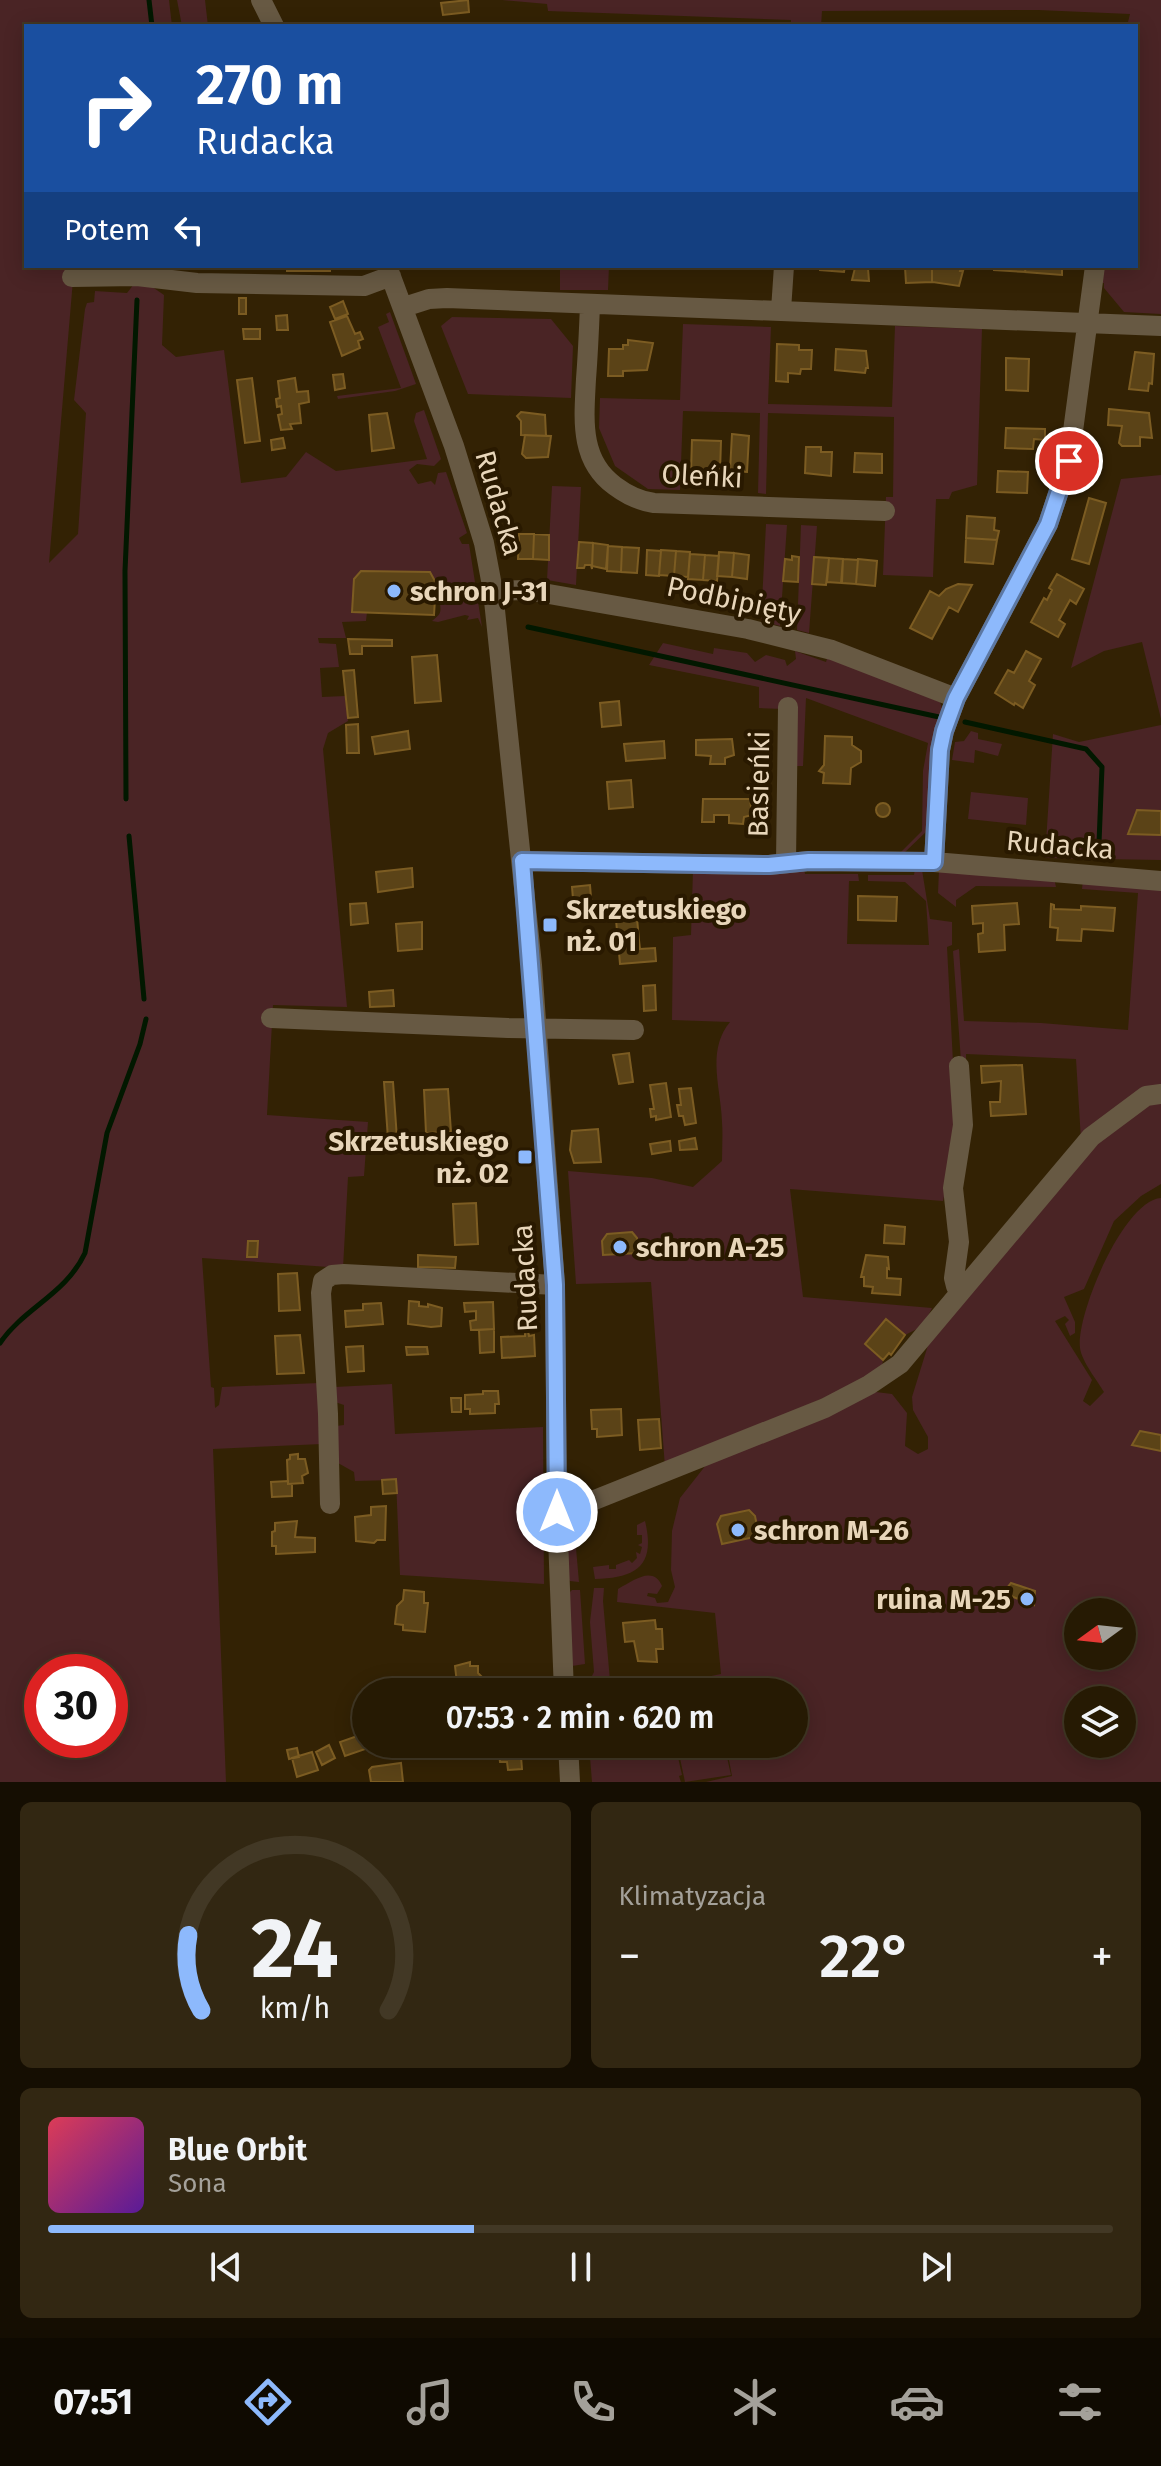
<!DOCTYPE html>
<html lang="pl">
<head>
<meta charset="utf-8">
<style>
	:root { --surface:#261a03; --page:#322712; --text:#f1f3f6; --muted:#a4a19a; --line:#423825; --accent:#8db9fc }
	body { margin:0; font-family:"Fira Sans",sans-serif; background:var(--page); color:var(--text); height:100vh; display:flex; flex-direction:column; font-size:30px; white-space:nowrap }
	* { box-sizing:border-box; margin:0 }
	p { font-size:26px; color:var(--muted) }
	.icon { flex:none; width:44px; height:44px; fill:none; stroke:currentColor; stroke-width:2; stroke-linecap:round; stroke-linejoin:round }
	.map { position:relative; height:1782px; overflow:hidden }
	.side { display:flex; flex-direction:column; gap:20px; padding:20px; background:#150e02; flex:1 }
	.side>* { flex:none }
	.hud { position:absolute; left:24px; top:24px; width:1114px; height:244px; border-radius:0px; box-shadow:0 4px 20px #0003,0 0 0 2px var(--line); background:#1a4fa0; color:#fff; overflow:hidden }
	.needle { width:52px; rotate:255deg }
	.buttons { position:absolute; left:1064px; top:1598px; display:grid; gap:16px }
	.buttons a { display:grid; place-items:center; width:72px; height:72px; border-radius:50%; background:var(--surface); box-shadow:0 4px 20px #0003,0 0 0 2px var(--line); font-size:40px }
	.speed { position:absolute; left:24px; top:1654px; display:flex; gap:16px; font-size:40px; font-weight:700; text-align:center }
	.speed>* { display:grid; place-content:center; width:104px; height:104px; border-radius:50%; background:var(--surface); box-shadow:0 4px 20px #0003,0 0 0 2px var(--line); line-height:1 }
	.speed .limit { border:12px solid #d22; background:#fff; color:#111 }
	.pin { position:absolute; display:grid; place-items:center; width:68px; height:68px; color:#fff; margin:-34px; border:4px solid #fff; border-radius:50%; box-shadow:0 2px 8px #0007 }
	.me { position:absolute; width:88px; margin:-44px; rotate:0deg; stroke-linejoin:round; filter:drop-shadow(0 0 6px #0008) }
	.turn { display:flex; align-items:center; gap:28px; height:168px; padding:0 40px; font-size:36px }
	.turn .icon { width:104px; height:104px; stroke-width:2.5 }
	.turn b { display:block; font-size:56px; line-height:68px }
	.then { display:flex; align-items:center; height:76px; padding:0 40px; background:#0003; gap:16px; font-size:30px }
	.big { font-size:60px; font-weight:600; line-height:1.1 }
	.side .card { flex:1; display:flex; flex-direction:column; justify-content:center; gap:12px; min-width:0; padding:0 28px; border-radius:12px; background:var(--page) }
	.side .dial { align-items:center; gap:0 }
	.dial svg { height:208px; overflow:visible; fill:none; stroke:var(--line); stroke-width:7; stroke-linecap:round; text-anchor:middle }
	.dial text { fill:var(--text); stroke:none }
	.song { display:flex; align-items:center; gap:24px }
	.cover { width:96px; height:96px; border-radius:12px; background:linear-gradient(135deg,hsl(350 70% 55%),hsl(270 70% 35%)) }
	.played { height:8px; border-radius:4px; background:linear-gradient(90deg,var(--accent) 40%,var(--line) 40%) }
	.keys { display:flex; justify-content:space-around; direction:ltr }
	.heat { display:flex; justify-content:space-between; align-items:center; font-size:44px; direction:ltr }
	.side .tiles { flex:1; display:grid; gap:20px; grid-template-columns:1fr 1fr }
	.card:last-child { grid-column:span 2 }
	.trip { position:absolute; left:352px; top:1678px; width:456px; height:80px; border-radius:40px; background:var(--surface); box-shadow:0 4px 20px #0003,0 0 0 2px var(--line); font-weight:600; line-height:80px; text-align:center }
	.tab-bar { display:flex; height:128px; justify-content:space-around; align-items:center; background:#0f0a01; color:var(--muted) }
	.tab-bar .icon { width:56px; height:56px }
	.tab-bar .selected { color:var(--accent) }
	.tab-bar b { font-size:36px; color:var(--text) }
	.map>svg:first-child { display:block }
	.green { fill:#4a2425; fill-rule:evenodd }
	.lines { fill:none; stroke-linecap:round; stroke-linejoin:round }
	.stream { stroke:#021800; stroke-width:5 }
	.building { fill:#5b4317; stroke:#7c5c22; stroke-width:2 }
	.minor { stroke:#675943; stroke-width:20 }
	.route-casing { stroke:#5c78a4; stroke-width:20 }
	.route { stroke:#8db9fc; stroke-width:14 }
	.poi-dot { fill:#8db9fc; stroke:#291900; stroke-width:3 }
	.labels { text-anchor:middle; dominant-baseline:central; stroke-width:8; stroke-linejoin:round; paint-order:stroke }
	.street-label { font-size:28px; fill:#e8d6ba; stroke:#291900 }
	.poi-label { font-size:28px; font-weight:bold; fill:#e8d6ba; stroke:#291900; text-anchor:start }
</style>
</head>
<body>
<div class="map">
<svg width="1161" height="1782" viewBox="0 0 1161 1782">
	<rect width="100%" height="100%" fill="#332204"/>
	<path class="green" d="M0,0H169L172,26H26V266H152L151,270L74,268L49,563L78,534L86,413L74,400L85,309L87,303L94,302L95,291L127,293L134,284H148L164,295L162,345L176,357L224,350L241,483L286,477L306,452L336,471L427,459L414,421L416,413L424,410L441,459L434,466L417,464L409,470L418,484L431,481L435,485L438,473L446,472L467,533L459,538L462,544H469L482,627L478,618L467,620L469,616L465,615L438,622L432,621C438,615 442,615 440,604L435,602L436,583L361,571L354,579L353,611L367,612L366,621L342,622L346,638H318L319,643L336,644L339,667L320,668L322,697L345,696L348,721L328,733L323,749L347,1007L273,1005L267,1115L368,1122L364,1176L348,1177L343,1268L202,1258L211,1387L214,1388L215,1408L219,1405L222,1387L319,1383L322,1444L213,1449L226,1782H0ZM42,1672H110V1740H42Z
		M177,0H205L208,26H182Z
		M502,0H1161V314L1124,312L1104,288V283H1100L1102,266H1136V26H1127L1130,14L1038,10L822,11L821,26H791V20L548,11L547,4Z
		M560,266H609L608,290H560Z
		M390,312L416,384L395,391L338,399L337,396L401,388L378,327L389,322L386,314Z
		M452,317L551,319L573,346L571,398L468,394L441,326Z
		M683,324L771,327L768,404L892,407L895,326L982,329L977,485L952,492L949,499H936L933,577L883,575L886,497H893L894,417L768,413L766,494L758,493L760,413L683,411L680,490L648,489L615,466L599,428L600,398L680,400Z
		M1161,475V719L1142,642L1104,651L1071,668L1121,479Z
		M552,486L581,487L576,585L547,580Z
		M766,524L787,525L780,626L761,621Z
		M801,525L817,526L809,633L797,630Z
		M663,643L713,654L714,648L747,653L755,662L766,655L785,660L787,666L796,659L795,651L826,662L828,655L940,702L943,711L929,829L904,853H900L922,831L923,771L928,743L806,698L803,766H794L783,709L759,708V687L649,665Z
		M1161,725V860L1045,858L1053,734L1079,742Z
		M971,731L978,733V739L1002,744L998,756L975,750L974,763L952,760L955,742L964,741Z
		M971,792L1028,798L1026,825L968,819Z
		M804,869L805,874H858L859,881H849L847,944L929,945L926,901L905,882L868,881V875H914L915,869L922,870L930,919L952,922V945L947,947L957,1139L943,1201L790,1189L803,1297L932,1308L923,1326L905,1335L886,1320L865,1343L883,1360L882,1367L867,1379L665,1467L651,1282L576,1284L568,1171L652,1178L693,1187L722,1161C722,1148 723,1135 722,1122C721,1088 706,1051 730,1022L672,1020L673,937L691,935L693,870Z
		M939,870L1054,878L1056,887L976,886L956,900V907L938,893Z
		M1083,879L1161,884V1089L1081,1140L1076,1059L966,1054V1064L961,1061L953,951L959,949L964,1021L1041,1023L1128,1030L1138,893L1082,889Z
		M1161,1101V1184L1141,1196L1114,1221L1084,1289L1064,1297L1075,1322V1333L1070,1336L1065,1324L1069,1320L1065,1316L1055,1321L1092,1380L1083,1401L1090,1406L1104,1392C1097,1380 1082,1362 1080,1348C1076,1314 1124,1200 1161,1198V1782H706L732,1776L726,1744H794V1692H632L721,1674L715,1613L617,1602L618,1589C633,1581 653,1565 662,1586L657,1594L648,1593L647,1596L655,1598L657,1603L668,1602L675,1587L671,1570L672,1531L680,1498L706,1465L876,1392L892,1394L907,1413L905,1446L918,1454L928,1449V1437L913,1410L912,1397L929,1342L1112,1126L1148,1104ZM1078,1612H1122V1656H1078ZM1078,1700H1122V1744H1078Z
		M392,1384L395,1434L543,1427L544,1584L400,1575L396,1480L355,1481L354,1472L338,1463L336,1426L344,1425V1405L335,1402V1387Z
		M573,1514L579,1582L570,1581L567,1578L566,1525L568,1516Z
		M645,1521C656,1566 636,1578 595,1579L593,1567L609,1565V1569H616V1565L629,1560L632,1563L637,1558L636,1552L640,1554L642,1547L638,1545L642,1543V1535H637V1525Z
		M594,1588H604L603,1601L611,1692H584L594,1672L590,1622Z
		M572,1590H580L585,1664L572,1666L568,1594Z
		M589,1744H675L682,1775L679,1776L681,1782H592Z
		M677,1744H724L731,1775L685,1782Z"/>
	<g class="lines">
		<path class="stream" d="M149,0L152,26
			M528,627L939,717
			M965,722L1086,749L1102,767L1099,843
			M126,799L125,571L137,300
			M129,836L144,999
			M0,1343C24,1308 66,1294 85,1253L107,1133L140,1044L146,1019"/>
	</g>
	<path class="building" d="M468,0L469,12L443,15L441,3Z
		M287,266H330V271H287Z
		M820,266H845L844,272L820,270Z
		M879,266V269L868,268L869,281L852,280L855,268L845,267Z
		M907,266H932V282L906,283L905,267Z
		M932,266H961L960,271H963L959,286L932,282Z
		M994,266H1026L1025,272L994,270Z
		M1026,266H1062V275L1025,272Z
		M239,298H246V314H239Z
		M343,301L348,314L335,319L330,307Z
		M287,315L288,330H277L276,316Z
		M347,316L355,334L360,332L363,339L358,341L360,348L342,356L330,322Z
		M243,329H260V339H244Z
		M628,340L653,343L647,370L623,371V376H608L609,349H623V345H628Z
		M777,344L799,345V350H812L811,369H801L800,374L788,373V382L776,381Z
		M836,349L866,351L868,368H866L865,373L835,370Z
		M1135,352L1154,354L1152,384L1149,383L1148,391L1129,389Z
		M1006,358L1029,359L1028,391L1006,390Z
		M343,374L345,388L335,390L333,375Z
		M252,378L260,441L245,443L237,380Z
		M295,378L297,392L308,391L309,402L299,404L301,423L290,424L292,429L281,430L278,415L282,414L281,406L277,407L276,399L280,398L278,381Z
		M1109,409L1149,413L1152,438L1140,437V446H1122L1119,443L1122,426L1108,425Z
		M521,412L545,415L546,436L521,435V421L517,416Z
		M387,413L394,448L372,451L369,415Z
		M1006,428L1045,429V440L1034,439L1033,449L1005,448Z
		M732,434L749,436L747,472L730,471Z
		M525,435L551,436L548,457L526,458L522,454Z
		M283,438L285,448L272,450L271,440Z
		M692,440L721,441L720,472H691Z
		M806,447H821V452H832L831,476L805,473Z
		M855,453L882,454V473L854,472Z
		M998,471L1028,472L1027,493L997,492Z
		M1089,498L1106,503L1089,564L1072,559Z
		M967,516L995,518L994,530L999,531L997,540L966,538Z
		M519,534H534L533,559H518Z
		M534,534L549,535V560L533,559Z
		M966,538L997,540L993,564L965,562Z
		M579,542L593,543L592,569L591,565H585L584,568H577Z
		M593,543L608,545L606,569L592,566Z
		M608,546L622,547L621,572L607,571Z
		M622,547L639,548L637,573L621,572Z
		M647,550L661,551L659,576L646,575Z
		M661,550L676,551L674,576L659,575Z
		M676,551L690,552L688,577L674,576Z
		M719,552L734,553L732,577L717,576Z
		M734,553L749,555L747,579L732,577Z
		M690,554L705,555L703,580L688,579Z
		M705,555L719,556L717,581L703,580Z
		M792,556L799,557L798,582L783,581L785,559L792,560Z
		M814,557L829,558L826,585L812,584Z
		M829,558L843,559L841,583L827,582Z
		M843,559L858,560L856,584L842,583Z
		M858,559L877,561L875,586L856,584Z
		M361,571L430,572L436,583L434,615L352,612L354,579Z
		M1057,574L1084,589L1076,604L1070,600L1059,620L1065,624L1058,637L1031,622L1044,598L1047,600L1052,590L1049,588Z
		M958,584L972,585L958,612L949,607L932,639L910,628L930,591L939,596L946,589Z
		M348,639L392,640V646H362V654H350Z
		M1026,651L1041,659L1029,681L1035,685L1023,708L1015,703L1014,705L995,693L1008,670L1014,673Z
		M437,655L441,701L415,703L412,657Z
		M354,670L358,717L348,718L343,671Z
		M619,701L621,725L602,727L600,703Z
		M358,724L359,753H347L346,725Z
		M408,731L410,749L375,754L372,737Z
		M825,736L852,737V745L861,751V762L851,768L850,784L823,783L824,773L819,771L824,765Z
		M732,739L734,755L725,758V764H710L711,756L696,755V740Z
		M664,741L665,758L626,761L624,744Z
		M631,780L633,807L609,809L607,782Z
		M703,799H750L752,815L744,817L743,824L729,823V815H714V822H702Z
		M876 810a7 7 0 1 1 14 0a7 7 0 1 1-14 0Z
		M1137,810L1161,811V835L1128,834Z
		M412,868L413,887L378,892L376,872Z
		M590,885L592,910L574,911L572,887Z
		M858,896L897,897L896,921L858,920Z
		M366,903L368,923L351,925L350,904Z
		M1017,903L1019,924L1004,925L1005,950L979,952L978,934L983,933V923L973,924L972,906Z
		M1051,904L1054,905V909L1081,910V906L1115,908L1113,931L1082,929L1081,941L1057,940L1058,928L1050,927Z
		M637,918L639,940L618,941L616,920Z
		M422,922V949L398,951L396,924Z
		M639,940L640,949L655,948L656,961L620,964L618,941Z
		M655,985L656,1010L644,1011L643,986Z
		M393,990L394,1006L370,1007L369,992Z
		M629,1053L633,1082L619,1084L613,1055Z
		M1022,1065L1026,1114L991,1116L990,1102H1000L1001,1081L982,1083L981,1066Z
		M384,1082H393L397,1139H388Z
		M666,1083L671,1117L656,1120V1116L651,1117L650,1109H654L650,1085Z
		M691,1088L696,1123L685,1125L683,1116H679L677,1105H681L679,1089Z
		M448,1089L451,1132L426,1133L424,1090Z
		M598,1129L601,1162L574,1163L570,1150L572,1131Z
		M695,1138L697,1149L680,1150L679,1141Z
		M670,1141L671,1151L652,1154L650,1144Z
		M476,1203L478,1244L455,1245L453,1204Z
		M885,1225L905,1227L904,1244L884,1243Z
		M632,1232L637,1238L638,1253L603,1255L602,1241L607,1234Z
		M248,1241H258L257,1257H247Z
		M418,1255L456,1257L455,1268L418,1267Z
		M866,1255L888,1257L889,1269L887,1268V1278L901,1279L900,1295L872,1293L873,1287L864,1286V1277H861Z
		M297,1273L300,1310L279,1311L278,1274Z
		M409,1301L419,1302V1306L428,1307V1304L442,1308L441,1326L431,1327L408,1324Z
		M493,1302L494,1329L471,1330L470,1321L476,1320V1311L465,1312L464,1303Z
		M381,1303L383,1324L346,1327L345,1311L363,1310V1304Z
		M886,1319L905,1335L891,1355L889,1353L883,1360L865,1344Z
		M494,1329V1352L480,1353L479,1330Z
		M525,1331H528L529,1336L534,1335L535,1356L502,1358L501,1337L525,1336Z
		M300,1335L304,1373L277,1374L275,1336Z
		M363,1346L364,1371L348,1372L346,1347Z
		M406,1347H427L428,1354L407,1355Z
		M483,1391H498L499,1404H495V1413L470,1414V1409H465V1395L483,1394Z
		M451,1398H461V1412H452Z
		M621,1409L622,1435L597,1437V1429H592L591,1410Z
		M659,1419L661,1448L640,1450L638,1420Z
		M1140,1431L1161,1435V1451L1132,1445Z
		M298,1454V1459H305L308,1473L302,1476L303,1483L288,1484L287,1460L290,1459V1455Z
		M396,1479L397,1493L383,1494L382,1480Z
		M288,1481V1484H292V1496L272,1497L271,1482Z
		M386,1506L385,1540H377L374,1543L356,1541L355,1517L371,1515V1507Z
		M749,1510L755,1516L759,1536L722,1544L717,1524L721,1516Z
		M297,1521L295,1537L315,1538V1552L276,1554V1546H272V1532L275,1531V1523Z
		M1011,1583L1035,1591L1034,1605L1003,1593Z
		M404,1590L424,1592V1603H428L425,1632L403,1630V1625L395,1624L397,1606L403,1600Z
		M655,1620L656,1629H662L663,1649H656L657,1662L638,1661L634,1641L625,1642L623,1623Z
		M470,1662V1666H478V1673L483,1678L480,1681V1692H458L455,1666Z
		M366,1733V1744L374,1746L345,1756L340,1742Z
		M498,1744H520L522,1769L508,1770L507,1762H500Z
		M329,1745L335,1758L322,1765L316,1752Z
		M297,1748L299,1757L289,1759L287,1750Z
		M312,1752L318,1770L297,1777L292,1758Z
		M401,1763L403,1782H371L369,1770L372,1767Z"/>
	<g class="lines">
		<path class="minor" d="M261,0L274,26
			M387,266L454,446L484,543L493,591L532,965L555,1285L557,1512L564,1692
			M72,277L137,276L197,283L364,286L391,276
			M590,305C589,330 588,354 586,379C584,419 579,460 615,486C627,495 640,501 654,503L885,511
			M404,307L429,299L447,298L1161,326
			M781,310L784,266
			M493,591L526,590L748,629L832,650L956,698
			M522,861L769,865L809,861L934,862L1161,881
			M786,862L788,707
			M934,862L940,750L944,731L956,698L1048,524L1069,461L1095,266
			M271,1018L508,1028L634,1030
			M959,1066L963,1125L953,1188L959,1242L954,1278L956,1286L963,1289
			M330,1504L328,1414L321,1293L323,1281L332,1275L344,1274L555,1285
			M557,1512L577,1507L825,1408L869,1385L900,1364L1091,1137L1146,1096L1161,1094
			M568,1744L570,1782"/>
	</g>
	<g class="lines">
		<g class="route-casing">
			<path id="route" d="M557,1512L555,1285L522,861L769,865L809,861L934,862L940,750L944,731L956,698L1048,524L1069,461"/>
		</g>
		<use href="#route" class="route"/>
	</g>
	<g class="poi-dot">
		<circle cx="394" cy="591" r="8"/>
		<rect x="542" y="917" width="16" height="16" rx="4"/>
		<rect x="517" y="1149" width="16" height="16" rx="4"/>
		<circle cx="620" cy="1247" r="8"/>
		<circle cx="738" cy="1530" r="8"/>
		<circle cx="1027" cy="1599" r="8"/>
	</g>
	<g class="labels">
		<g class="street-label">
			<text transform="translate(702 476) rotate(3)">Oleńki</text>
			<text transform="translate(499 503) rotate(74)">Rudacka</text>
			<text transform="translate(734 600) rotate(12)">Podbipięty</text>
			<text transform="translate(759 784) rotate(-89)">Basieńki</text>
			<text transform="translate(1060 845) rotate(5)">Rudacka</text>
			<text transform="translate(525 1278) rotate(-93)">Rudacka</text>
		</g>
		<g class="poi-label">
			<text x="410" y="591">schron J-31</text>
			<text x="566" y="909">Skrzetuskiego<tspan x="566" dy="32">nż. 01</tspan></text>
			<text x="509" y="1141" text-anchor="end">Skrzetuskiego<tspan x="509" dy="32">nż. 02</tspan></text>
			<text x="636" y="1247">schron A-25</text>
			<text x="754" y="1530">schron M-26</text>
			<text x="1011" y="1599" text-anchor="end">ruina M-25</text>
		</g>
	</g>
</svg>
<div class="buttons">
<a><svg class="needle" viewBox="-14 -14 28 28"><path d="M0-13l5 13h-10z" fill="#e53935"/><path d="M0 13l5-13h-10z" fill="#a4a19a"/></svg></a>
<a><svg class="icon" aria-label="layers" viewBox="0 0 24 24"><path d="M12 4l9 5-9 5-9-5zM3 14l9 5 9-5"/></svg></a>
</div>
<div class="speed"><div class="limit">30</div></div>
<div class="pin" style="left:1069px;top:461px;background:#d93025"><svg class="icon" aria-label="arrive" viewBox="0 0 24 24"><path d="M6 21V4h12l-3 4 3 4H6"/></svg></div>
<svg class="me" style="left:557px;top:1512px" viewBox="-20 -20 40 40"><circle r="17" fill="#8db9fc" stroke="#fff" stroke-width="3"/><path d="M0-11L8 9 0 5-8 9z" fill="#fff"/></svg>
<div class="trip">07:53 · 2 min · 620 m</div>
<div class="hud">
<div class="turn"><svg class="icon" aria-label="right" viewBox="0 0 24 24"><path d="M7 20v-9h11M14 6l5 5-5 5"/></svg><div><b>270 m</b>Rudacka</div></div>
<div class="then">Potem<svg class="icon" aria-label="left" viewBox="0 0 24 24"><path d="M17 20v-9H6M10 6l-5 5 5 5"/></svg></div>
</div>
</div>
<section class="side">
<div class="tiles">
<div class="card dial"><svg viewBox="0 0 100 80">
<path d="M14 69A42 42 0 1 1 86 69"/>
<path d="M14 69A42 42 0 0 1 9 40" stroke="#8db9fc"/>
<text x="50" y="56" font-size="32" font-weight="700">24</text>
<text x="50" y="72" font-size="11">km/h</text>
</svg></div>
<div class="card"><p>Klimatyzacja</p>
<div class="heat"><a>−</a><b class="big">22°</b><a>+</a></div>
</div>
<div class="card">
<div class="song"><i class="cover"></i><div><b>Blue Orbit</b><p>Sona</p></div></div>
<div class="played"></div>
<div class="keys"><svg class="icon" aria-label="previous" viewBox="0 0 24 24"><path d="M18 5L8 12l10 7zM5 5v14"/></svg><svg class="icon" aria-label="pause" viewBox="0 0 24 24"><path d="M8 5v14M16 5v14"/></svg><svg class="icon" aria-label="next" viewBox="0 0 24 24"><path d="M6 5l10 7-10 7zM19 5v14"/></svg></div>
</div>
</div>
</section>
<nav class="tab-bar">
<b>07:51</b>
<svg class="icon selected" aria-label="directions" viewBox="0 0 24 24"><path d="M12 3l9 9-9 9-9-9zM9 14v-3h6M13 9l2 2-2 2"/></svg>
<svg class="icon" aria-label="music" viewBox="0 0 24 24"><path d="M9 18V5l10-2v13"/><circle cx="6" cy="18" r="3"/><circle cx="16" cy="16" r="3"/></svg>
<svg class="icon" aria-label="phone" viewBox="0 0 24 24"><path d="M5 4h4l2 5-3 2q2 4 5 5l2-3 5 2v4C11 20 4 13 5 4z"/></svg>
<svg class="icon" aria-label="climate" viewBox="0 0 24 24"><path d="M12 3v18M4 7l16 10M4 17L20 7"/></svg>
<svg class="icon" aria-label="car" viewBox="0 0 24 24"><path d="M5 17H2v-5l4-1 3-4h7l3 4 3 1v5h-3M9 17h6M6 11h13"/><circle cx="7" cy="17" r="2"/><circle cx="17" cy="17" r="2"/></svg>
<svg class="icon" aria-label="filters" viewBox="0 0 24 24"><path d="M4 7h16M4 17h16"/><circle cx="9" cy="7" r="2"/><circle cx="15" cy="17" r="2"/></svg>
</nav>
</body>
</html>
